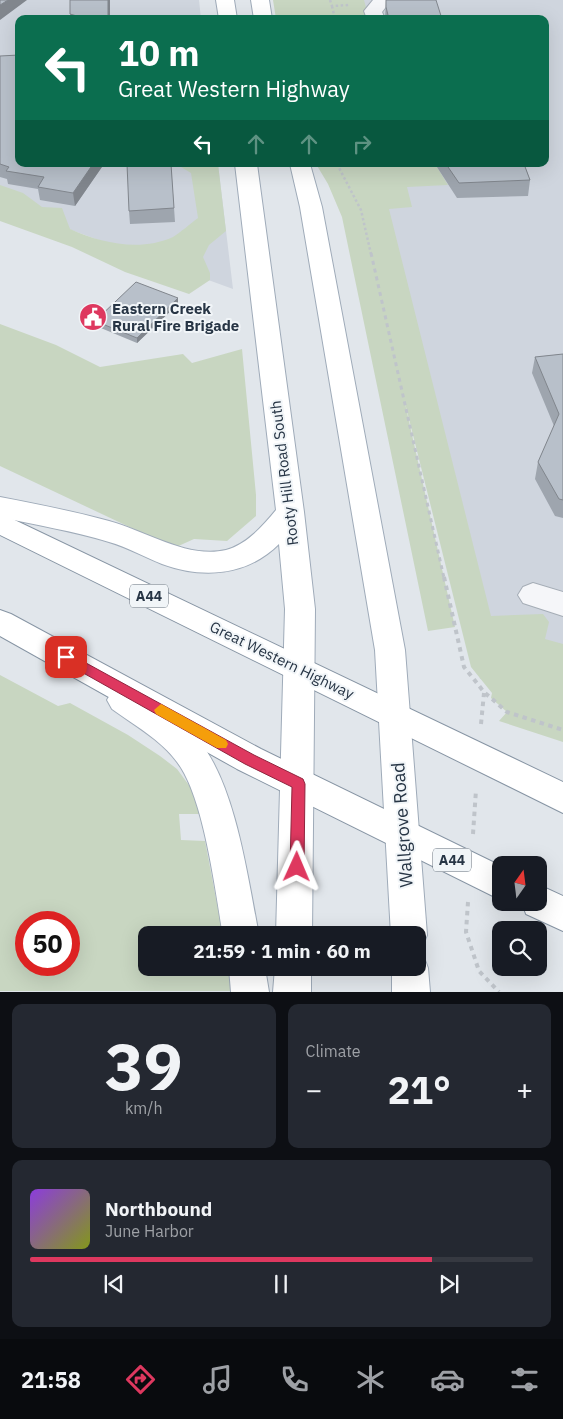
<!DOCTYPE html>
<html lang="en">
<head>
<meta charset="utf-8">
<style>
	:root { --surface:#171b24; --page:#242831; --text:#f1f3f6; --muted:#9ea1a6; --line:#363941; --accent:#de385f }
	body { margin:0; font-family:"IBM Plex Sans",sans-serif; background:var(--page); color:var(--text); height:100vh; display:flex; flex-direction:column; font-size:19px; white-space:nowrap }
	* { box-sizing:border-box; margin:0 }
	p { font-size:16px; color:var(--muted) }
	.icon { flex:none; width:28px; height:28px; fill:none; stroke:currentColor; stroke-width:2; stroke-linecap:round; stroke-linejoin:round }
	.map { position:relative; height:992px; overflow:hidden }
	.details { display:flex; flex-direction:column; gap:12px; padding:12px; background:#0d0f14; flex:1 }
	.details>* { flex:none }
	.guide { position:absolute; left:15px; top:15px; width:534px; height:152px; border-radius:10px; box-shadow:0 5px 20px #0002; background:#0b6e4f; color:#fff; overflow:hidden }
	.needle { width:32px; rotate:14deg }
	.fabs { position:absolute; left:492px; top:856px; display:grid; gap:10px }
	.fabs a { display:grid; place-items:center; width:55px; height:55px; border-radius:10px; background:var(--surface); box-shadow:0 5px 20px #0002; font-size:25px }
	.speed { position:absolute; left:15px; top:911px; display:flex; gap:10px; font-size:25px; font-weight:700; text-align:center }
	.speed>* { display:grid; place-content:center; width:65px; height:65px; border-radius:50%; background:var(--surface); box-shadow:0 5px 20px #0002; line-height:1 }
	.speed .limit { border:8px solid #d22; background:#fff; color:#111 }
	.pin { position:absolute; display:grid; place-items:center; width:42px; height:42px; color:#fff; margin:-21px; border-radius:10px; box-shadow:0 2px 8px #0006 }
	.me { position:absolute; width:55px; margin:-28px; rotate:1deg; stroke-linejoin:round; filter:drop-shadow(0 0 4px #0008) }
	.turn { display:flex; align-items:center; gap:18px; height:105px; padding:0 20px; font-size:22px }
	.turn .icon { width:65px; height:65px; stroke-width:2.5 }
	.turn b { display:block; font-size:35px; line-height:42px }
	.lanes { display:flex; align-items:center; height:48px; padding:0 20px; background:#0003; justify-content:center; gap:25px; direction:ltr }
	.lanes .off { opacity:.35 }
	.big { font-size:38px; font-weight:700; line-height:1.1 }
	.details .card { flex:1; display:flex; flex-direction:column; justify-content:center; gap:8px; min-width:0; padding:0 18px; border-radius:10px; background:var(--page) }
	.details .dial { align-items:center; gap:0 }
	.dial b { font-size:65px; line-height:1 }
	.song { display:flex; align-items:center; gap:15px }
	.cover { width:60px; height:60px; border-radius:8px; background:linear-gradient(135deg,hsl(270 70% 55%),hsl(70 70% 35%)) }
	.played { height:5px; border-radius:2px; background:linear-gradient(90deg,var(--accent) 80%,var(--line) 80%) }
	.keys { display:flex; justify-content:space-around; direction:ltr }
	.heat { display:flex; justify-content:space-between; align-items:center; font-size:28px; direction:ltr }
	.details .tiles { flex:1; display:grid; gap:12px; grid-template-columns:1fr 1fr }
	.card:last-child { grid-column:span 2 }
	.trip { position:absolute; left:138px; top:926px; width:288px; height:50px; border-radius:10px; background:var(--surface); box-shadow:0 5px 20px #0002; font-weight:700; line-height:50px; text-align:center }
	.tab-bar { display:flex; height:80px; justify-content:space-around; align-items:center; background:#090b0e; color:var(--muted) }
	.tab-bar .icon { width:35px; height:35px }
	.tab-bar .active { color:var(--accent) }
	.tab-bar b { font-size:22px; color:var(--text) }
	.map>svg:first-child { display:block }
	.built { fill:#cfd5de }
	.green { fill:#c8d6c1; fill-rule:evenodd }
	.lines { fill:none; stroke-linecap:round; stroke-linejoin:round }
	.minor-casing { stroke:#a5adb6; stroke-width:2 }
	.major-casing { stroke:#9fabb9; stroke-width:2 }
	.highway-casing { stroke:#8795a4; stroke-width:2 }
	.path-far2 { stroke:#bfc4ca; stroke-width:2.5; stroke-dasharray:2.5 2.5; stroke-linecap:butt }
	.path-far1 { stroke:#bfc4ca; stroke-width:3; stroke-dasharray:4 4; stroke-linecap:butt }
	.path { stroke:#bfc4ca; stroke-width:4; stroke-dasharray:4.5 4.5; stroke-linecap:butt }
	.minor { fill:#f5f6f9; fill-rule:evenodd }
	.major { fill:#fff; fill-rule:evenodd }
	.highway { fill:#fff; fill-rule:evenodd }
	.wall { fill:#9ea5ae }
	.shaded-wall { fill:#81868d }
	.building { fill:#b8c0ca; stroke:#81868d }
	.route { fill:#de385f; stroke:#90243e }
	.slow { fill:#f59e0b }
	.labels { text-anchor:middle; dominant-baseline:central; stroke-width:4; stroke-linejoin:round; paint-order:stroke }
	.shield { fill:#f1f5f8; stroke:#646f7b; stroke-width:1 }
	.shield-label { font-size:14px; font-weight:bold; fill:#273545 }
	.poi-label { font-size:15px; font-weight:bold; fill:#273545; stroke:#f1f5f8; text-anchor:start }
	.street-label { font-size:15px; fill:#273545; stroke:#f1f5f8 }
	.near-street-label { font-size:18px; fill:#273545; stroke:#f1f5f8 }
</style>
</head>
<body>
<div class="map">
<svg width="563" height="992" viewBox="0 0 563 992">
	<rect width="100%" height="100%" fill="#e1e6eb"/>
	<path class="built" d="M0,0H199L201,19H19V164H218L233,289L0,204Z
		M290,0H563V685L480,679L347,164H545V19H293Z"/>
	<path class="green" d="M273,0H364L369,19H276Z
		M176,164H218L226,231L209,245L203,257L210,273V280L189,294L125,272L72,247L0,221V185L23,193L42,207L62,208L70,229C101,243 140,252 173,237C181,232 190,224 198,218L191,173Z
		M316,164H435L448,185L407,187L412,207L389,209L491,616L543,614L549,622L545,639L563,644V742L499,721L507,712L491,698L492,693L471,667L404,399L455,627L428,631L342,217L328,184Z
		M0,324L56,345L100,367L183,354L192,363L242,349L256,495V516L227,541L194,539L174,548L0,466Z
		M0,675L58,706L70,703L128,735L160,756L177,769L194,792L199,814H179L181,840L205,841L223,935H146V968H229L233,991H0ZM26,922H69V965H26Z"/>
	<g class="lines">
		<g class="minor-casing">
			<path id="minor" d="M373,0H387L389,3L382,12L385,19H367L364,11Z
				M533,583L563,592V616L523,603L518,595L523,587Z"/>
		</g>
		<g class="major-casing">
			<path id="major" d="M216,0H234L237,19H219Z
				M251,0H269L272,19H254Z
				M235,164H257L304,512L315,609L312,935H276L285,609L279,544C247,576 203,579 162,564C144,557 127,547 109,542C73,531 36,525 0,517V497C36,504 73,511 109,521C146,531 187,559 226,550C246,545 263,526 276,510Z
				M290,164H310L322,207L405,650L427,935L422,947L416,949V935H391L375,650L300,207Z
				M123,687C137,692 147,700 159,708C174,718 189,728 200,742C236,787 248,879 259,935H223C215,890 204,797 177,762C161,740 134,725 112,709L107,700L112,691Z
				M416,953L423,955L428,968L430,992H392V968H416Z
				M229,968H265L269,992H231Z
				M275,968H311V992H273Z"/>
		</g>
		<g class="highway-casing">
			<path id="highway" d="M0,513L563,782V813L0,535Z
				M0,610L11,614L261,749L501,866V900L237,769L0,636Z
				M539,885L563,896V931L526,914L522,902H539Z"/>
		</g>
		<path class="path-far2" d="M330,0L332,6L349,5
			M332,6L335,19
			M337,164L361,210L371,254"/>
		<path class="path-far1" d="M371,253L444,578"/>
		<path class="path" d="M444,577L464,667L484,692L507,712L563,730
			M481,724L484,693
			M473,834L476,790
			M468,902L466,932L479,971L499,992"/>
		<use href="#minor" class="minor"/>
		<use href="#major" class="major"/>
		<use href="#highway" class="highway"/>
	</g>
	<path class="wall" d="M110,0V19H70V14Z
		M386,0L442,19H385Z
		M0,56L19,164H104L75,206L40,200L38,189L8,184L7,179L0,177Z
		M171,164L175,222L130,224L129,211Z
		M435,164H524L530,180L528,196L457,198Z
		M178,304L137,343L96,326L95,321Z
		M563,354V518L555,516L535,479L538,462L554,426L532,373L535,357Z"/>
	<path class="shaded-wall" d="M8,0H27L0,20V5Z
		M108,0H110V19H108Z
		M93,164H104L75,206L73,193Z
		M178,298V304L137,343V338Z"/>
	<path class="building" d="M0,0H8L0,5Z
		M70,0H108V19H87L70,14Z
		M386,0H436L442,19H389L386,7Z
		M19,55V164H93L73,193L38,187L44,177L6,171L9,167L0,164V56Z
		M127,164H171L174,208L129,211Z
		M446,164H524L530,180L459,183Z
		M136,282L178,298L137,338L95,321Z
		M563,354V500L559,499L538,462L559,414L535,357Z"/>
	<path class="route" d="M66,652L254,755L303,779L305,784L304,867L302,871L297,873L292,871L290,867L292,787L245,764L62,661L60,657L62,653Z"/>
	<path class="slow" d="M161,704L226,740L228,744L226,748H217L156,714L154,710Z"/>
	<defs>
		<g id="civic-disc" transform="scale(1.4375)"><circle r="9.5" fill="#de385f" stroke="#f1f5f8"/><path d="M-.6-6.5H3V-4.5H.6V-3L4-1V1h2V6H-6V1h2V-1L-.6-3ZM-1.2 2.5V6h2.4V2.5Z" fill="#fff"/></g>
	</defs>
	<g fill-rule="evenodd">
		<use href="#civic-disc" x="93" y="317"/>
	</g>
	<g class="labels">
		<g class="shield">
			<rect x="130" y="584.5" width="38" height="23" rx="4"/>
			<rect x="433" y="848.5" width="38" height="23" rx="4"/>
		</g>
		<g class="shield-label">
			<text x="149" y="596">A44</text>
			<text x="452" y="860">A44</text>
		</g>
		<g class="poi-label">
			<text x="112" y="308">Eastern Creek<tspan x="112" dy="17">Rural Fire Brigade</tspan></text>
		</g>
		<g class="street-label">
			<text transform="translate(284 473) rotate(-97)">Rooty Hill Road South</text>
			<text transform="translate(282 660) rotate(26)">Great Western Highway</text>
		</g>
		<g class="near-street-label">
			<text transform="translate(402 825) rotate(-94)">Wallgrove Road</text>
		</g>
	</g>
</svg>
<div class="fabs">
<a><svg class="needle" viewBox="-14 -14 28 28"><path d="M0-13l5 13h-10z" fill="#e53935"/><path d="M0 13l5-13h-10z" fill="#9ea1a6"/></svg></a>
<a><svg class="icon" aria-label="search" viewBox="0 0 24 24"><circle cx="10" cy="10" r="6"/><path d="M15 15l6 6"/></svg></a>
</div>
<div class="speed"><div class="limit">50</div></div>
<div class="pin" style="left:66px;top:657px;background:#d93025"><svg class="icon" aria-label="arrive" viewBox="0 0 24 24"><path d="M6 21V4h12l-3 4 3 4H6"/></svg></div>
<svg class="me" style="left:297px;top:867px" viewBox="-20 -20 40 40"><path d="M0-17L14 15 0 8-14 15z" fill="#de385f" stroke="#fff" stroke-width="4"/></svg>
<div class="trip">21:59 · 1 min · 60 m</div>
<div class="guide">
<div class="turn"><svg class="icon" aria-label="left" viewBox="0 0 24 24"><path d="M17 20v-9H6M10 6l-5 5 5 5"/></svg><div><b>10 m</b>Great Western Highway</div></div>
<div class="lanes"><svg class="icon" aria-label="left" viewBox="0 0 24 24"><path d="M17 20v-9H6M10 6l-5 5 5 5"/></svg><svg class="icon off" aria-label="ahead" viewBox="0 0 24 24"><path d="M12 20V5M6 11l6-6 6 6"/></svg><svg class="icon off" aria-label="ahead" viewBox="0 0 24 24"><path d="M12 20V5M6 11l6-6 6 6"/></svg><svg class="icon off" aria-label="right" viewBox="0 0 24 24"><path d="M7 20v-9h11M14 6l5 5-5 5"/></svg></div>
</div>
</div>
<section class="details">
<div class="tiles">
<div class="card dial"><b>39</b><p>km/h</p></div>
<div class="card"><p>Climate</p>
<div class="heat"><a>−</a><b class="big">21°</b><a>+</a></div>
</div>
<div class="card">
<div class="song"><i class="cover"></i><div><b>Northbound</b><p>June Harbor</p></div></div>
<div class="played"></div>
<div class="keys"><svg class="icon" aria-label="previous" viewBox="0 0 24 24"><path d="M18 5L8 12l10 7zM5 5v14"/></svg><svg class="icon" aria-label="pause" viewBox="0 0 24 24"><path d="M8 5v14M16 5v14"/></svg><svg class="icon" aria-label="next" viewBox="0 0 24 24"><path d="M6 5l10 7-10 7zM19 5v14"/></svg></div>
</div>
</div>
</section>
<nav class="tab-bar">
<b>21:58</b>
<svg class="icon active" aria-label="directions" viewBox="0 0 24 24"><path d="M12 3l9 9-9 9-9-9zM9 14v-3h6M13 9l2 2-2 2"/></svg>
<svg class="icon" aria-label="music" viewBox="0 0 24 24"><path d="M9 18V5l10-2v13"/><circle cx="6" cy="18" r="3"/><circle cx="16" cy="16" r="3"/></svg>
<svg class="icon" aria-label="phone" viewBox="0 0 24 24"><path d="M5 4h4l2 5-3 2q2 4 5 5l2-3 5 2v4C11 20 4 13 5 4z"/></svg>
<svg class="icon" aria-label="climate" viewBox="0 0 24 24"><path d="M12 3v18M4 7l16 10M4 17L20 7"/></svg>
<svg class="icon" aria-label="car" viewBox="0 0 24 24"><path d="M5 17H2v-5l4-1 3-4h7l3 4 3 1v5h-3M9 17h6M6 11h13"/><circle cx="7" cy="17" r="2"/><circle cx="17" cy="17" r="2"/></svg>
<svg class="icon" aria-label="filters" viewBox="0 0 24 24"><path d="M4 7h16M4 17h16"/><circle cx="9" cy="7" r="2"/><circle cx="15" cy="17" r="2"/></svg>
</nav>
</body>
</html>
